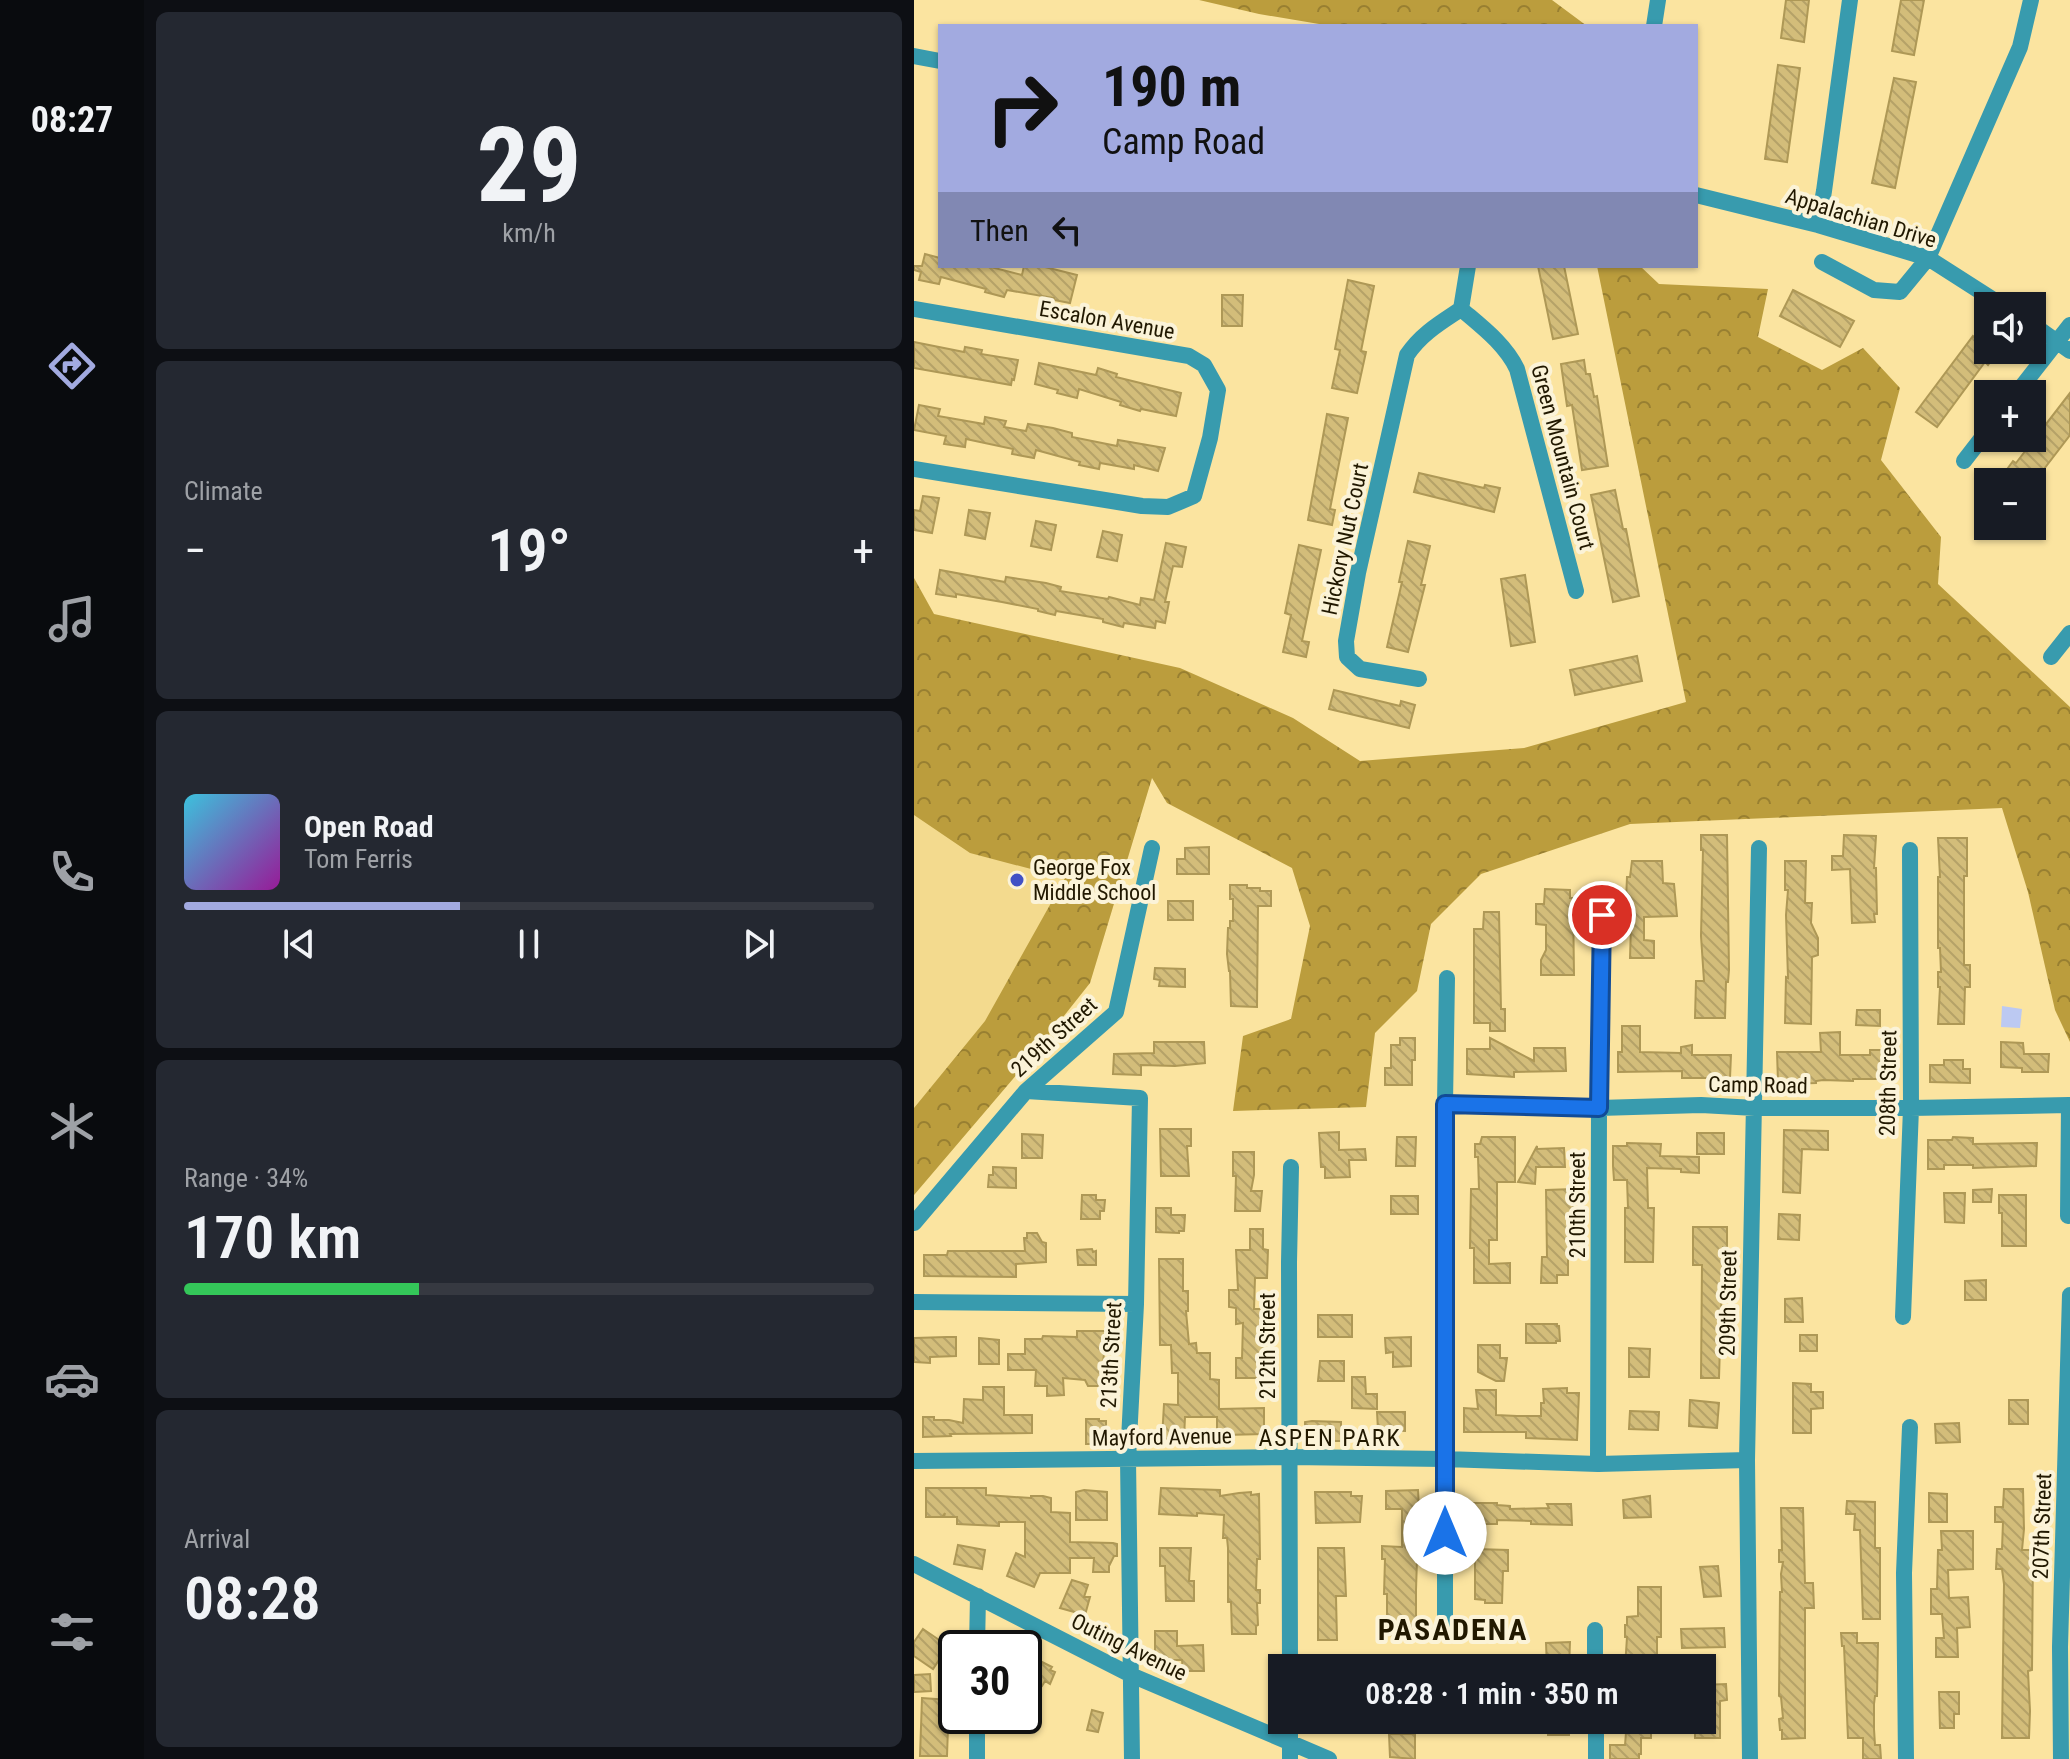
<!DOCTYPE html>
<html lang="en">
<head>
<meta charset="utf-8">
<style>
	:root { --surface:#171b24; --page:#242831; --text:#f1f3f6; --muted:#9ea1a6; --line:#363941; --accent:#a2aae0 }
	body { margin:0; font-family:"Roboto Condensed",sans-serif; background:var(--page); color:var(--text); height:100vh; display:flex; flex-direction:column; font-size:30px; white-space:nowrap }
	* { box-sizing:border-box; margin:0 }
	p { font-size:26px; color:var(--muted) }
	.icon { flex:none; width:44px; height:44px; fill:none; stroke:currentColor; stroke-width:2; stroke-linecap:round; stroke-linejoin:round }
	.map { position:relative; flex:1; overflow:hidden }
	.drawer { display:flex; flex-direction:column; gap:12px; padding:12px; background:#0d0f14; width:770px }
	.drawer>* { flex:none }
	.banner { position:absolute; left:24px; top:24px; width:760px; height:244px; border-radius:0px; box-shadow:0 2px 6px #0004; background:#a2aae0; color:#111; overflow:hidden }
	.buttons { position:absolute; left:1060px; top:292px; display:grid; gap:16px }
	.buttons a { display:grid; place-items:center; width:72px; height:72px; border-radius:0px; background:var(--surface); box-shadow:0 2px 6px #0004; font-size:40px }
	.speed { position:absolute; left:24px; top:1630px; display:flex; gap:16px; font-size:40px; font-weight:700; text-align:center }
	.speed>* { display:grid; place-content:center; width:104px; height:104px; border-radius:50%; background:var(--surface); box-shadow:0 2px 6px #0004; line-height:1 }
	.speed .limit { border:4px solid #111; border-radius:12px; background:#fff; color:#111 }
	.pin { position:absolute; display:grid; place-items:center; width:68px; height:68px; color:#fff; margin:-34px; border:4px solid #fff; border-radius:50%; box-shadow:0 2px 8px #0007 }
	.me { position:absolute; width:88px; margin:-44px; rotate:0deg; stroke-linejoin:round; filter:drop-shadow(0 0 6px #0008) }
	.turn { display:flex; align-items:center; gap:28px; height:168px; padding:0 32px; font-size:36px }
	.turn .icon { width:104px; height:104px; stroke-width:2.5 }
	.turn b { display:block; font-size:56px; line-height:68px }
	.then { display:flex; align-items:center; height:76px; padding:0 32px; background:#0003; gap:16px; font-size:30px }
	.big { font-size:60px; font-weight:600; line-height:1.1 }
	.drawer .tile { flex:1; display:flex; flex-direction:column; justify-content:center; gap:12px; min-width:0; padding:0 28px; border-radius:12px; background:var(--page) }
	.drawer .dial { align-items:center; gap:0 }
	.dial b { font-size:104px; line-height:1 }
	.song { display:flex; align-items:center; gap:24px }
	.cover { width:96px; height:96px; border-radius:12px; background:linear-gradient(135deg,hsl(190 70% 55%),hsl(300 70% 35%)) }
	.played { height:8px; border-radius:4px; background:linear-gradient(90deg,var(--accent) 40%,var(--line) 40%) }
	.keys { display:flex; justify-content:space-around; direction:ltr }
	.heat { display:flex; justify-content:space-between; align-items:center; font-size:44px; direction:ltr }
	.charge { height:12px; border-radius:6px; background:linear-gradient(90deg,#34c759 34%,var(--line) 0) }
	.trip { position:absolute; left:354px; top:1654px; width:448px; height:80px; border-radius:0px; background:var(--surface); box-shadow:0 2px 6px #0004; font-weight:600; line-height:80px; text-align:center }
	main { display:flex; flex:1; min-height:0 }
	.tabs { display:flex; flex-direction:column; width:144px; justify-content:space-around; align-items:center; background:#090b0e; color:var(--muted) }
	.tabs .icon { width:56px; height:56px }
	.tabs .on { color:var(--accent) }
	.tabs b { font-size:36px; color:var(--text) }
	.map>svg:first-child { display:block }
	.built { fill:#f3da8e }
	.forest { fill:url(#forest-crowns) }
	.water { fill:#bcc9f2 }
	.building { fill:url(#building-back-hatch); stroke:#ae9856; stroke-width:2 }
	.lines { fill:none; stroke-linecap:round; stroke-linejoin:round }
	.minor { stroke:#389bae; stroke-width:16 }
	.route-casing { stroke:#114b97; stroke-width:20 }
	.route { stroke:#1a73e8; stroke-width:14 }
	.poi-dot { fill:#4151c5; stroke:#fbf3d8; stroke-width:3 }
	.labels { text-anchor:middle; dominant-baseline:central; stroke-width:8; stroke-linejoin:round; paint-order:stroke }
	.street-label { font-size:22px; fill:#211800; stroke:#fbf3d8 }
	.poi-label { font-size:22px; fill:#211800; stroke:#fbf3d8; text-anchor:start }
	.neighbourhood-label { font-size:24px; letter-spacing:2px; fill:#211800; stroke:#fbf3d8 }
	.district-label { font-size:30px; font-weight:bold; letter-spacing:2px; fill:#211800; stroke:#fbf3d8 }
</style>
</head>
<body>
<main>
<nav class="tabs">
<b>08:27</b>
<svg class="icon on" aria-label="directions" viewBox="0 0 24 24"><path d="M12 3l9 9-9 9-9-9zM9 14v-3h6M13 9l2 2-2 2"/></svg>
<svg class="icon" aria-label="music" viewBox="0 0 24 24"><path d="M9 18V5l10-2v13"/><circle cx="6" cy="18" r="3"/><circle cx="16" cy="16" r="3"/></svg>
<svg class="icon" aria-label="phone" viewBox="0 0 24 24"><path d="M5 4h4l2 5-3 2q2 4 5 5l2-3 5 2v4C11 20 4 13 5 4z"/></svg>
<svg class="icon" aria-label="climate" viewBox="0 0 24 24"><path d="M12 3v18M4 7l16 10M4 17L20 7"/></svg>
<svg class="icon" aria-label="car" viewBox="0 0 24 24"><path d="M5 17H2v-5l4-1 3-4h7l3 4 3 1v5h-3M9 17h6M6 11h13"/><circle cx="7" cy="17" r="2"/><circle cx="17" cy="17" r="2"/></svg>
<svg class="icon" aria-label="filters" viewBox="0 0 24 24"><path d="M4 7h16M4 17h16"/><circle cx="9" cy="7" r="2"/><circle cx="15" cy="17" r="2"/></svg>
</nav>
<section class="drawer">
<div class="tile dial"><b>29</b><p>km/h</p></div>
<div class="tile"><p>Climate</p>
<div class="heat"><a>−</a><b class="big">19°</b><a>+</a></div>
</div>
<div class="tile">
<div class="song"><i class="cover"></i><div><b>Open Road</b><p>Tom Ferris</p></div></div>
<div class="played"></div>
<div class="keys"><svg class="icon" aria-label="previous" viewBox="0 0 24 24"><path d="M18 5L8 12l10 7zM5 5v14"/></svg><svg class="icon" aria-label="pause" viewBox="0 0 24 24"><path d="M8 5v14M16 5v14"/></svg><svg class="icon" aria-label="next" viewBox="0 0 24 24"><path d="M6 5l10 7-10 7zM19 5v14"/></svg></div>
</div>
<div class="tile"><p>Range · 34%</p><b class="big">170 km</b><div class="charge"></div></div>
<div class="tile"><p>Arrival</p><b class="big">08:28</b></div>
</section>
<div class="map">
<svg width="1156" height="1759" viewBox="0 0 1156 1759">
	<defs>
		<pattern id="forest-crowns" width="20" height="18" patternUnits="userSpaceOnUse" patternTransform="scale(2)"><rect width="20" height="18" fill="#bb9d3d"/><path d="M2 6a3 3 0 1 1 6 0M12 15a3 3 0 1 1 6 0" fill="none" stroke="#987f31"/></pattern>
		<pattern id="building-back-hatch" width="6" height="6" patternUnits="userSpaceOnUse" patternTransform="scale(2)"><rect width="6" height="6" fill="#d3bd7a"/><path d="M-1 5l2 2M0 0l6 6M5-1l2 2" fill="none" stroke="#b5a268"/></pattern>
	</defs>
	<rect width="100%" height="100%" fill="#fbe4a0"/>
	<path class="built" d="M0,731L238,777L176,983L115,1060L0,1195Z"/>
	<path class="forest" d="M285,0H638L673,26H417L345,14Z
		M683,266H726L745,284L854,289L844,337L908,370L949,348L986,388L967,460L1027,537L1024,584L1156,707V1042L1141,1010L1114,892L1088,808L716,824L567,874L517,924L503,991L461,1033L452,1107L319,1111L329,1036L377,1019L396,926L378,868L253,803L238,778L176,983L115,1060L0,1195V1108L71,1021L151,878L56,853L0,815V578L20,614L266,668L379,718L446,761L610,748L772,702Z"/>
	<path class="water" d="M1088,1006L1108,1009L1106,1028L1087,1027Z"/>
	<path class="building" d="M872,0H895L890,42L867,38Z
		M987,0H1010L1000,55L978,51Z
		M864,65L886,68L873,162L851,159Z
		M980,78L1002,82L981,188L958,183Z
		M11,254L26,258V266H73L108,275L110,266H127L163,275L156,303L140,300V298L93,290L90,297L71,292L72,289L27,277L25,284L5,280L7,272L0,270V266H8Z
		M624,266H650L664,334L639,339Z
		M434,280L460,286L447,351L452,352L443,393L418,388L426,350L421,349Z
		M879,290L940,321L926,347L866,316Z
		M308,295H329L328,326H308Z
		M1059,336L1074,347V350H1079L1083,353L1074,365L1071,362L1023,427L1002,412Z
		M0,342L50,352L51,347L68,350L67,354L104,360L100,380L98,379L97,385L0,368Z
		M670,360L672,374H676L680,397L683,396L694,466L668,470L658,405L653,406L647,364Z
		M125,363L182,375L184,368L203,374L202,377L267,393L262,416L227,409L226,411L206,405L207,402L165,389L163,398L143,393L144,390L121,384Z
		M1156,393V435L1120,482H1104L1091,472L1099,461L1102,463Z
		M5,405L26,409L24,416L70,424L71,417L92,421L90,427L112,431L114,424L139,428L158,433V437L203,446L204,440L251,448L244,471L220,465V469L186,463L185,469L165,465L166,462L122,450L120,458L98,454L99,449L52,439L51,447L30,444L32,436L0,430Z
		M413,414L434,418L416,509L421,510L418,525L394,520Z
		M505,473L570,488L571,485L586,488L580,512L500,492Z
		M701,490L709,529H712L725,596L699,602L677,495Z
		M9,496L25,498L18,533L0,530V510L6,511Z
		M55,510L76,513L71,539L51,535Z
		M122,521L142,525L137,550L117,546Z
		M189,531L208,535L203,561L183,557Z
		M494,541L516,546L507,585H511L494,652L473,647L488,582H485Z
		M252,543L272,547L268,567L259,566L251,602H255L251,623L242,621L241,628L210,623L209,627L189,622V619L142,611L141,615L124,611V609L88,602L42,594V597L22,594L26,570L91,582L92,577L132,583L147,587L146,591L194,599L195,597L226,605L227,598L240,600Z
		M385,545L407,550L388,641L395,642L392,657L369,652L377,615L371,613Z
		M611,575L621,642L597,646L587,579Z
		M723,656L728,681L661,695L656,670Z
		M420,690L486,706L487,701L501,705L495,728L415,709Z
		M787,835H813L815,970L814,982H812L811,1018H781L782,981H790L787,936L789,850H787Z
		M930,835L962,836L960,868H962L963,914H960L961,922L938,923L936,869L918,870V856H929Z
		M1024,838H1053V876H1050V965H1056V987H1051L1050,1024H1024L1026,987H1024V972H1027L1026,948H1024V877H1026Z
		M295,847V874H263V859H271V848Z
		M718,861H748L749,883L760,884L763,916L730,917V940L740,941V958H716L717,925H712V901L713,877H716Z
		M871,861H892L891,903H898L897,923L904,938V955L898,957L897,1024L871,1023L872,977L874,978L872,915L874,890H871Z
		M316,885H333V888H346V891H357V906H344L343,1007L317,1006L316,971H315L313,954L314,928H316V921H319V899H316Z
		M631,889L656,890V898H659L660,975H627V960L632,950V925L622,924V904H630Z
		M254,901H279V920H254Z
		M570,912H585L587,1009H591V1031H576V1023H560V929H569Z
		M241,968L271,969V987L245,986L246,980L240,979Z
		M943,1010H966V1026L942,1025Z
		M708,1026H726V1052L767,1053V1047L778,1045V1055H817L816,1078H768V1071L704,1072V1052H708Z
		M926,1032V1055H956V1050H971V1079H939V1081L909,1080L902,1081V1083L872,1084V1082H864L863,1052H907L906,1033Z
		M486,1038H501V1060H498V1085H471V1068H477V1045H486Z
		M576,1038L620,1061V1048H651L652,1071L600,1072V1077L553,1074V1049H576Z
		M240,1042H290L291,1063L261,1066L227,1065V1075L199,1074L200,1054L240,1053Z
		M1087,1042L1109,1043L1110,1054H1135L1134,1072H1108V1068L1087,1067Z
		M1030,1060H1049V1069H1056V1083L1016,1082V1065H1030Z
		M246,1129H277V1146H273L275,1176H247Z
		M870,1130L914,1131V1150L888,1149L886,1193L869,1192Z
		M425,1132V1150L451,1149L452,1160H435L436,1177L411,1178V1167H407L405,1133Z
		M783,1133H810V1154H783Z
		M108,1134L129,1135L128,1158H108Z
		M483,1137H502L501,1166H482Z
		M568,1137H601V1182H583V1240H575V1264L596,1263V1283H560V1248H556L557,1189H565L564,1157H561V1144H566Z
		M1039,1137L1059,1138V1144L1123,1143L1122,1166L1059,1168V1165H1030V1169H1014V1140H1038Z
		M713,1143L747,1144L746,1156L785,1157V1173L767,1172V1169L733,1168L734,1208H740L739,1262H711V1208H714L713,1180H700L699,1166V1146H713Z
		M623,1146V1149L650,1148L651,1167H622L621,1184L604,1182Z
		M319,1152H340V1175L337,1191H348L346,1211H321L322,1176H319Z
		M79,1167L102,1168V1188L74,1187L75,1175H79Z
		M659,1189V1247H654V1275H643V1283H627L628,1257H633L632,1190Z
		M1078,1189L1077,1202H1059V1190Z
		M1030,1193H1051L1050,1223L1031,1222Z
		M168,1195H182V1200H191L190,1211H186V1219H167Z
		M1085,1195H1112V1246H1088V1213H1085Z
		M477,1196H504V1214H477Z
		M242,1208H257V1215H271L270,1231H265V1233L242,1232Z
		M865,1214L886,1215L885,1240L864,1239Z
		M779,1227H813V1247H809L805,1378H787L788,1265H779Z
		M336,1229H349V1249L354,1250L353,1278H341L340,1309H350L348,1371L347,1378H322V1358H328L329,1323L322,1324V1308L315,1307V1290H324L322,1250H336Z
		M113,1233H123L128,1242L132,1243V1262L102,1264V1277L10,1276V1255H33L34,1251H111L110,1238H113Z
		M178,1249L179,1252L182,1251V1265H164L163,1250Z
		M245,1259H269V1291H274V1311H272L275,1344L282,1343L283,1353H296V1379L305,1380V1409L350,1408V1434L311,1435V1432H303V1417H271L270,1439H248L250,1404L264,1405V1373H258L257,1345H246Z
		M1072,1280V1300H1051V1281Z
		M888,1298L889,1322H871V1299Z
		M404,1315H438V1337H404Z
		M612,1324H643V1326H645L646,1341H642V1343H612Z
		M163,1331H192L187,1386H174L171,1380L149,1378L150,1395L133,1396V1386H121L122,1370H94V1354H111V1339H128L129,1336L163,1337Z
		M886,1335H903V1351H886Z
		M33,1337H42V1356L16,1357V1363L0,1362V1338Z
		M497,1337V1366L479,1367V1352L472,1353L471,1338Z
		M65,1338L85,1340V1364H65Z
		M564,1345H586V1358H593L590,1381H582L564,1372Z
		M715,1348L736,1349L735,1377H715Z
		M406,1361H430V1381H404Z
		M438,1377H451L452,1394H463V1409L438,1408Z
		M879,1383L897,1384V1392H909V1408L897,1409V1433H879Z
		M69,1387H90V1415H118V1433L36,1434L37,1436L9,1437V1417H20V1420H35L49,1423L50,1399L69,1400Z
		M653,1388V1393H665L663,1440L612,1438V1432H550V1408L564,1409L562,1390H582V1415L603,1416H627V1403H630L629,1389Z
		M776,1400L805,1403L803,1428L775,1426Z
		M1095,1400H1114V1424H1095Z
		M716,1411L745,1412L744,1430L715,1429Z
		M463,1412H491V1431L464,1430Z
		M172,1419H185V1421H192V1444H172Z
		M398,1421L427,1422V1441H413L410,1446H405L401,1441L391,1440V1422Z
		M1045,1423L1046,1442L1022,1443L1021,1424Z
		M12,1488H72V1495L117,1498V1496H129L137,1498V1512L156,1513V1542L199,1543L203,1544V1556H200L195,1566V1572H179L180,1558H156V1573H126L120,1587L93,1576L102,1553L111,1557V1522H85V1526L43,1524V1517H30L31,1513L28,1517H12Z
		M247,1488L306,1490V1496L325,1493L337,1492V1495L345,1494L346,1559H343L342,1590H346V1603H343L344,1625L342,1626V1634H318L317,1602H314V1548L313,1538H309L310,1515L283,1513V1516L245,1514Z
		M1090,1489H1109L1110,1529L1108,1550H1119L1118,1670L1114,1671L1116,1711L1115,1738H1088L1090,1584L1088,1569H1082L1083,1549H1088L1089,1522H1081V1507H1089Z
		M170,1490L193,1492V1520H162V1492Z
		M504,1490L506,1529H509V1542H506V1559H503L502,1590V1622H506L505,1636L473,1635V1594H470L471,1559H468V1546L488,1547V1509H472V1491Z
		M401,1492H437V1496H448L446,1522L402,1523Z
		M1015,1493L1033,1494V1522H1015Z
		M736,1496L737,1517L710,1518L709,1500Z
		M933,1501L961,1502V1548H966V1619H949L946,1530H940L941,1514H932Z
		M557,1503H583V1505L596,1506V1509L635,1508L633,1504H657L658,1525L617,1524V1521L583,1520V1524H557Z
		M867,1508H889L891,1583H899L900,1608H891V1738L868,1739V1730H866L865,1719L869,1718L867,1697L865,1696L866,1592H868L867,1574L869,1562H865V1550H868Z
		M1027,1531H1059V1569L1034,1570L1035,1598L1054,1597L1056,1627L1043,1628L1044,1657H1022V1638H1030L1028,1614H1017V1589H1023L1024,1550H1028Z
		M44,1545L71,1550L68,1569L40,1564Z
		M246,1548H277L275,1581H280V1601H252L251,1566H246Z
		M404,1548H430L432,1596H422L423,1640H404Z
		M561,1549L594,1550V1571H589L588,1603H571V1600L561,1599Z
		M804,1566L807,1596L790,1597L786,1567Z
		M158,1580L174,1585L170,1597H176L171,1615L146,1608Z
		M724,1587H747V1637H743V1661H738V1668H711L713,1637H711V1625H713V1617L724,1616Z
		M810,1628L811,1647L768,1648L767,1629Z
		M9,1629L34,1646L19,1669L0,1656V1642Z
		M241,1631H263V1646L289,1645L290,1671H269L268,1660H241Z
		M927,1633H943V1643H964L963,1696H961L960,1704V1729L961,1745H966L967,1759H949V1738H934L930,1646H928Z
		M656,1642L655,1668H633L632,1643Z
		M110,1653L138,1667L136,1670L141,1672L136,1684L131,1681L128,1686L110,1678Z
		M16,1674L17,1691L0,1692V1675Z
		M812,1684L813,1700L806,1701V1738H781V1720H788V1685Z
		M1025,1692H1045V1714H1040V1728H1026Z
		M8,1698L35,1700L33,1756H6Z
		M178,1710L189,1713L184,1732L173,1730Z
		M634,1720H655V1735H634Z
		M713,1720H737V1738H727V1754H725V1759H696V1745H711Z
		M475,1734H501V1759L476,1757Z"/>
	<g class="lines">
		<path class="minor" d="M740,26L744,0
			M0,56L26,61
			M782,195L904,225L1014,258L1089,306
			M904,225L910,191L936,0
			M908,262L960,290L986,292L1014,258L1106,47L1117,0
			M0,309L275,356L290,365L304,390L296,438L280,496L254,507L228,506L0,469
			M547,309C568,327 591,344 603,369L662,591
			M1118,324L1156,351
			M1102,394L1156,325
			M1050,461L1074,430
			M1137,657L1156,633
			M505,679L446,669L433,657L432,641L444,573L493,355C507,334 526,323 547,309L554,266
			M112,1091L226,1098L222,1304L214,1459L218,1759
			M531,1104L685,1108L787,1105L841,1108H997L1155,1105L1154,1216
			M0,1223L112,1091L202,1012L238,848
			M0,1302L222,1304
			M989,1317L997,1108L996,850
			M0,1461L376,1457L531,1459L684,1464L833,1460
			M684,1464L685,1108L688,898
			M0,1564L217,1675L415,1759
			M531,1629V1104L533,978
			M681,1630V1668
			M63,1648L64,1596
			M376,1668L375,1262L377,1167
			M63,1759V1716
			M376,1759V1720
			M682,1759V1720
			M836,1759L833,1460L845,848
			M992,1759L990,1573L996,1427
			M1147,1759L1146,1647L1156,1295"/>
	</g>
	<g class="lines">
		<g class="route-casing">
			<path id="route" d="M531,1533V1104L685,1108L688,915"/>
		</g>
		<use href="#route" class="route"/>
	</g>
	<circle class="poi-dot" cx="103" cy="880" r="8"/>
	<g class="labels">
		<g class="street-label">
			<text transform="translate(947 218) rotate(17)">Appalachian Drive</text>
			<text transform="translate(193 320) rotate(10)">Escalon Avenue</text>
			<text transform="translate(649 457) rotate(75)">Green Mountain Court</text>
			<text transform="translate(431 539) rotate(-78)">Hickory Nut Court</text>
			<text transform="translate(140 1037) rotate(-42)">219th Street</text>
			<text transform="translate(974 1083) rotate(-89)">208th Street</text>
			<text transform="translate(844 1085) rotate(1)">Camp Road</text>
			<text transform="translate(663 1205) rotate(-90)">210th Street</text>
			<text transform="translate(814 1303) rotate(-89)">209th Street</text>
			<text transform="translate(353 1346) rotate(-90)">212th Street</text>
			<text transform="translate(197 1355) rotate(-87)">213th Street</text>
			<text transform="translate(248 1437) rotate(-1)">Mayford Avenue</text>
			<text transform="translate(1128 1526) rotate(-88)">207th Street</text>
			<text transform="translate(215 1647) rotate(26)">Outing Avenue</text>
		</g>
		<g class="poi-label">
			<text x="119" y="867">George Fox<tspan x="119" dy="25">Middle School</tspan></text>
		</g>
		<g class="neighbourhood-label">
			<text x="416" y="1438">ASPEN PARK</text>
		</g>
		<g class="district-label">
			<text x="539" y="1629">PASADENA</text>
		</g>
	</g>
</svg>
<div class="buttons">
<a><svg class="icon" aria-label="sound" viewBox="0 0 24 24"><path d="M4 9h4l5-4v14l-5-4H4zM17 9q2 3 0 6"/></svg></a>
<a>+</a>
<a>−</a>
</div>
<div class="speed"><div class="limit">30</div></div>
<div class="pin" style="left:688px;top:915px;background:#d93025"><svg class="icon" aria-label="arrive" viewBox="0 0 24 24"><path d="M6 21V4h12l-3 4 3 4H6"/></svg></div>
<svg class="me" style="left:531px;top:1533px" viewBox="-20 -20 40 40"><circle r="19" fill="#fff"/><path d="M0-13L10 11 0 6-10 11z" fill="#1a73e8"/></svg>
<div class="trip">08:28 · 1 min · 350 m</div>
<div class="banner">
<div class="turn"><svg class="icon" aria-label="right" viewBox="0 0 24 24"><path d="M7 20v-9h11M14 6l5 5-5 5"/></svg><div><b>190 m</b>Camp Road</div></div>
<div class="then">Then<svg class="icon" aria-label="left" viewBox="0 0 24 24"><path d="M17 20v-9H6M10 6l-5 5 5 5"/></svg></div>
</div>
</div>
</main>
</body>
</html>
